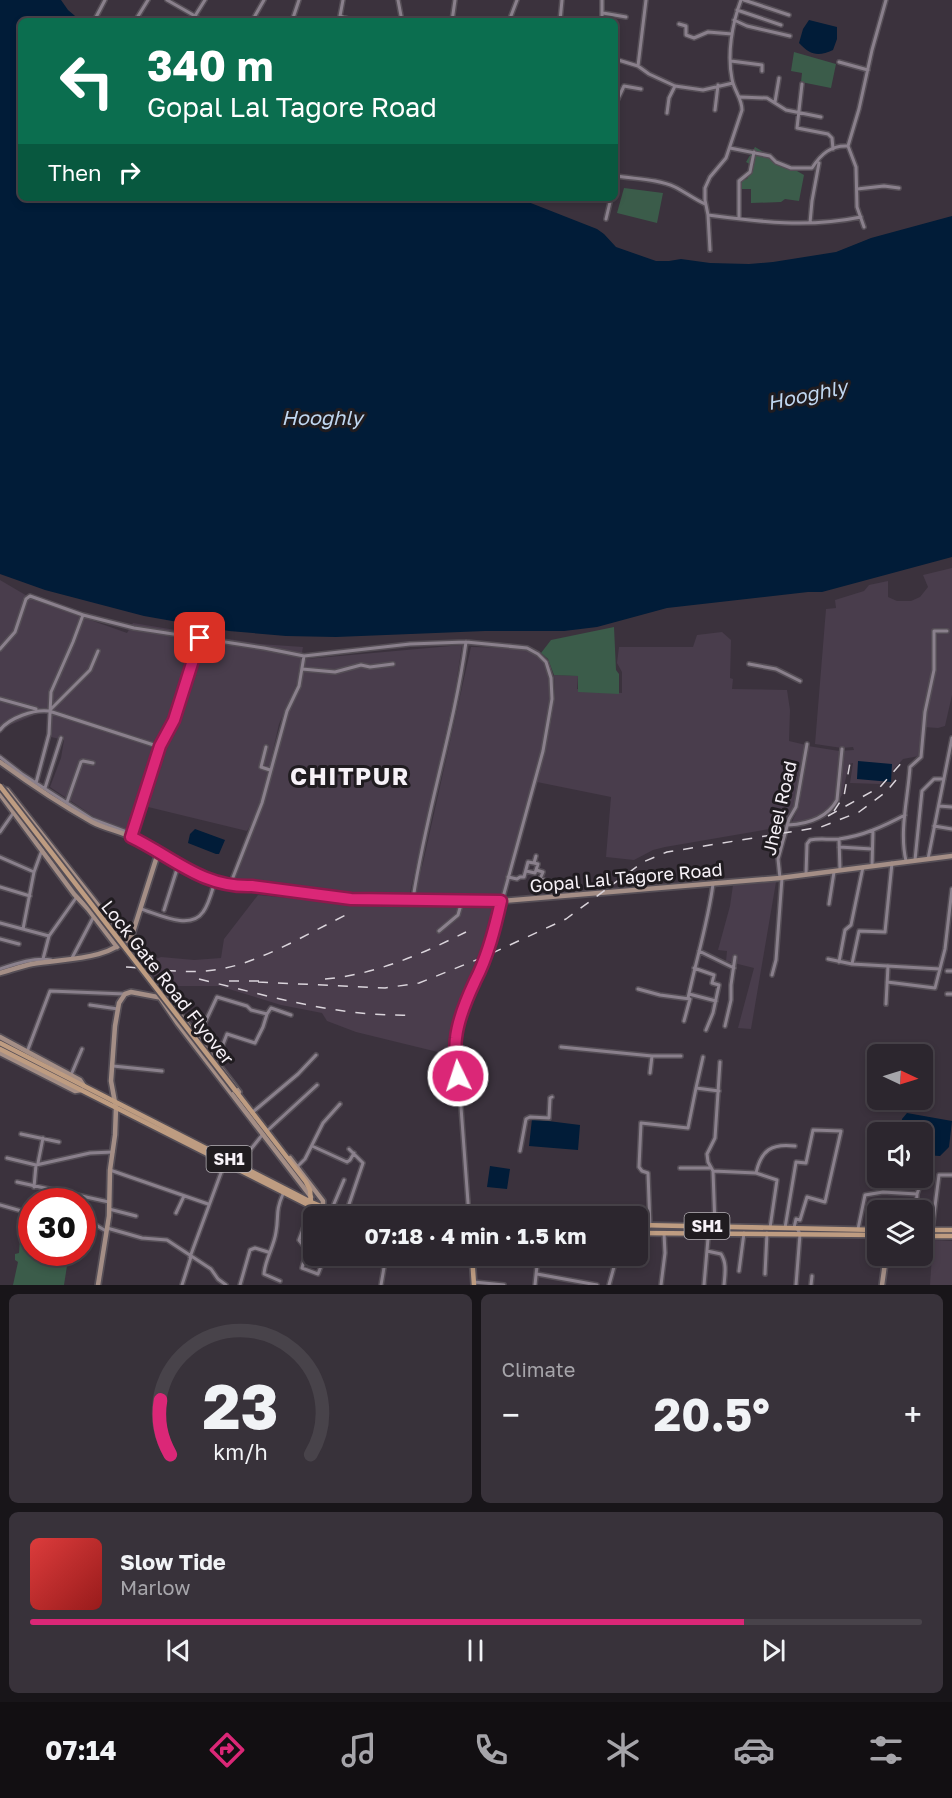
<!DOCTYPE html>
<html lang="en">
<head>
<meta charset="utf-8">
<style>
	:root { --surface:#2c262e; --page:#38323a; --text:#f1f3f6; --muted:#a6a5aa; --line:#48434a; --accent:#db2777 }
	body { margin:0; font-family:"Golos Text",sans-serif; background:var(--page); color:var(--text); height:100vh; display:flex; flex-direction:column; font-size:22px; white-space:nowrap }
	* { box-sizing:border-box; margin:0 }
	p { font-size:20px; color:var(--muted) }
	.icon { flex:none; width:33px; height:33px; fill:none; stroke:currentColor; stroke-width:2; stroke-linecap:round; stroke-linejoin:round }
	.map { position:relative; height:1285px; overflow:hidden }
	.sheet { display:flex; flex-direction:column; gap:9px; padding:9px; background:#181519; flex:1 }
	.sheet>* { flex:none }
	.banner { position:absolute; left:18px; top:18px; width:600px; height:183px; border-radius:9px; box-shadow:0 3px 9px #0003,0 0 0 2px var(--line); background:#0b6e4f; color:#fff; overflow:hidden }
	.needle { width:39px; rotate:94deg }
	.buttons { position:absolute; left:867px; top:1044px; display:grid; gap:12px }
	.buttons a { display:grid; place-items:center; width:66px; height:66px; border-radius:9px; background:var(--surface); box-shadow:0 3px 9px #0003,0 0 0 2px var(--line); font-size:30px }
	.speed { position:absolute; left:18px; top:1188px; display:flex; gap:12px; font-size:30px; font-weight:700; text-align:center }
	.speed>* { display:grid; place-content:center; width:78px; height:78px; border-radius:50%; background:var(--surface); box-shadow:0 3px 9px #0003,0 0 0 2px var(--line); line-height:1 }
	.speed .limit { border:9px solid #d22; background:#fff; color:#111 }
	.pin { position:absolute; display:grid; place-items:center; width:51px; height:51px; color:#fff; margin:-26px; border-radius:12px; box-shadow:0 3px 9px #0006 }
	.me { position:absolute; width:66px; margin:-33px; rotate:356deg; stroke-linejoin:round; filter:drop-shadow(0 0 4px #0008) }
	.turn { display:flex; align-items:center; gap:21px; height:126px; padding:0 30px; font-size:27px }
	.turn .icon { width:78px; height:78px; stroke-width:2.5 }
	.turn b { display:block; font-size:42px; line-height:51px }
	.then { display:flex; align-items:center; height:57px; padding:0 30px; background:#0003; gap:12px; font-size:22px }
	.big { font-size:45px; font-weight:700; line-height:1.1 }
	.sheet .card { flex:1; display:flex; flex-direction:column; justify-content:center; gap:9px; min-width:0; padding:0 21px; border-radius:9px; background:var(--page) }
	.sheet .dial { align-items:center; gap:0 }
	.dial svg { height:156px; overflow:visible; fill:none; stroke:var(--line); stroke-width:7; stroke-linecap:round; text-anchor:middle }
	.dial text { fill:var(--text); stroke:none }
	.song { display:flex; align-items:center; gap:18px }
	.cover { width:72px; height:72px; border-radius:9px; background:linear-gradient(135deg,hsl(0 70% 55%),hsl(0 70% 35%)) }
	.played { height:6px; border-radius:3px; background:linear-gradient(90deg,var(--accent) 80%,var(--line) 80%) }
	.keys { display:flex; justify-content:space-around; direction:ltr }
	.heat { display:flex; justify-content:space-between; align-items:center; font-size:33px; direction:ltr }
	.sheet .tiles { flex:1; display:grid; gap:9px; grid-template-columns:1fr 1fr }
	.card:last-child { grid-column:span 2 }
	.trip { position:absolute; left:303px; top:1206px; width:345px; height:60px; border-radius:9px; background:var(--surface); box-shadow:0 3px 9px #0003,0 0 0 2px var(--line); font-weight:700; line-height:60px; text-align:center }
	.dock { display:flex; height:96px; justify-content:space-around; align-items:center; background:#120f12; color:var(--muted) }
	.dock .icon { width:42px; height:42px }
	.dock .current { color:var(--accent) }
	.dock b { font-size:27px; color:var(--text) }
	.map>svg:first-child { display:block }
	.built { fill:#4a3d4c }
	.industrial { fill:#493d4c }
	.education { fill:#493d4b }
	.green { fill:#3b5c4a }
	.water { fill:#011c38 }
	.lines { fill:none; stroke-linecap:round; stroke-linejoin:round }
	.street-casing { stroke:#554e56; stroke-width:6 }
	.secondary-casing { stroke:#554e56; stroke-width:8 }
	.primary-casing { stroke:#554e56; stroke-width:8 }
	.street { stroke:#8a808c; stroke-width:3 }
	.secondary { stroke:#a48e86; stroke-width:4.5 }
	.primary { stroke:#be9c81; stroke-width:4.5 }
	.rail { stroke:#dad4db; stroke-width:1.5; stroke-dasharray:10 10; stroke-linecap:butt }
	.primary-bridge-casing { stroke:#554e56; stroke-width:8; stroke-linecap:butt }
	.primary-bridge { stroke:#be9c81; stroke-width:4.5 }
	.route-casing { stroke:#8e194d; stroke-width:15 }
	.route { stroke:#db2777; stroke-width:10 }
	.labels { text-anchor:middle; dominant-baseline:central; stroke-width:6; stroke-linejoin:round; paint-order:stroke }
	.shield { fill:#201c20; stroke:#b6b2b7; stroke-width:1.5 }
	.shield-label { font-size:16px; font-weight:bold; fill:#f7f2f8 }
	.street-label { font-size:18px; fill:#f7f2f8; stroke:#201c20 }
	.water-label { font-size:20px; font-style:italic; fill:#c0d7f1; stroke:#201c20 }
	.district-label { font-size:24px; font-weight:bold; letter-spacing:1.5px; fill:#f7f2f8; stroke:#201c20 }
</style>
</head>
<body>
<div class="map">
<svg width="952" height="1285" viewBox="0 0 952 1285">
	<rect width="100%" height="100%" fill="#3b323d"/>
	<path class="built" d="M258,895L355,904H497L490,939L477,968L451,1039L450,1055L356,1032L327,1021L322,1013L281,1005L219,986H176L164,988L144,963L161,957L194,960L221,958L224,939Z"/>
	<path class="industrial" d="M952,568V695L945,726L938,728L923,727L919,756L903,759L880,784L850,783L853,763L849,764L842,795L834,808L816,820L801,826H790L799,807L808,746L839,751L854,750L853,747L842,748L815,744L826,609L836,608L835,600L864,591L869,585L888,581V597L897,601H911L920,597L928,587L923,575Z
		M0,580L34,600L127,633L133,623L200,634L190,655L169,721L156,747L129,832L96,818L50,787L61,758L64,740L51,737V720L47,710L5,727L0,734Z
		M722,632L731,640L730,678L733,679L732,689L787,690L790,710L789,741L806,745L797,807L787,826L665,847L653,850L634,860L606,857L611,797L537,782L551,722L555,694L554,675L578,676L577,689L622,693V672L617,663L619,647H693L697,635Z
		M203,635L260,644L303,647L297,683L279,724L260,808L247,831L144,806L160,750L174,722Z
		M462,645L455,691L409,897H351L235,880L264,800L288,709L300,687L306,659Z
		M471,647L522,648L537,655L544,663L549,680V710L542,748L527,810L500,900L413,899L423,863Z
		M776,882L751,1029L738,1028L754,968L726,961L727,951L718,950L730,906L733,885Z"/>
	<path class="education" d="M933,1240L952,1241V1285H930Z"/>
	<path class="green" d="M794,52L836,64L831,88L801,82L802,73L791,71Z
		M755,147L804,175L799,201L785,199L781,202L751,203V189H740L742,180L747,179L753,166L746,162Z
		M624,188L663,193L657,223L617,213Z
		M614,627L616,670L619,674V694L578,692V676L554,675L548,659L541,653L551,640Z
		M20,1238L31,1240L32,1252L69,1253L64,1285H13L18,1262L15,1260V1254L19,1253Z"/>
	<path class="water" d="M0,0H61L68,10L81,21H21V198H518L597,229L604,234L616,247L656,261H669L681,259L710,263L749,264L773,262L836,252L871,238L952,216V557L822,592H808L667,608L597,627L564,631H485L336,637L286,636L229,631L144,616L45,590L0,574Z
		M809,20L837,27V39L833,50C818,57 810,55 799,43L803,29Z
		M858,761L892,764L891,782L857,779Z
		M195,829L225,840L219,854H216L188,843L190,834Z
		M907,1113L952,1121L949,1147L940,1156L923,1155L922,1132H901L902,1119Z
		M532,1119L580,1125L578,1150L529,1146Z
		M490,1166L510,1169L507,1189L487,1187Z"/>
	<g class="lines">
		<g class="street-casing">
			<path id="street" d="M167,0L195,16L192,21
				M343,0L340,16L354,21
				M398,0L402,21
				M602,0V21
				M744,0L789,15
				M737,10L781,25
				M603,13L626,17
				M734,20L747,26L790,36
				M94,21L105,0
				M135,21L148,0
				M203,21L195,16L205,0
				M252,21L264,0
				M292,21L299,0
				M452,21L455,0
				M509,21L517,0
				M560,21L562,0
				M679,24L686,26V35L694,38L708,32L732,34
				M615,59L638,66L649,74L675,86L703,90L733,83
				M731,61L762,65V71
				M839,62L868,70
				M638,66L646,0
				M802,84L797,128L828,134L832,138L833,149
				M740,97L767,98L786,110L821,117
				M775,102L779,78
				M615,104V112
				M615,105L624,86L641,89
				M715,110L718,85
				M667,113L669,98L675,86
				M730,148L770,156L776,162L791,168H812C821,154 831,145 848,146
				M615,165L617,176L615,183
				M617,176C635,179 658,179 675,187C685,192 694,199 705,204
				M857,189L884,186L899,188
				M708,215C761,222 808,228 861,217
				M739,218V181L750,172L754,152
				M606,219L611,198
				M810,223L812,201L819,163
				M864,227L857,207L856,167L848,146L859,109L872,50L886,0
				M710,250L708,215L705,200V188L710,177L726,158L742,110C742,98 734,91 732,79C727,54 732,24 741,0
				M0,649L15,632L26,599L30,596L83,615L134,628L264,648L304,656L410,644L466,642L527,648L538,654L546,662L551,678L552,699L543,751L491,941L475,983L468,992L456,1039L469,1216
				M749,664L776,669L800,681
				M302,669L335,672L361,665L370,667L393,664
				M0,699L36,709
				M49,711L90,670L98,651
				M0,730C9,718 34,709 49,711L160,747
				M266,747L261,767L270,770
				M0,757L22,774L92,819L132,834
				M36,783L49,734L51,692L73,642L83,615
				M45,788L61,738
				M67,802L81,762L83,761L93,763
				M939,806L952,807
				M788,825C808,824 827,818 837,800L842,749
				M934,826L952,829
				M0,832L14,812
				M131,837L160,746L173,720L200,638
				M839,839L840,870
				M839,847L872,849
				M0,857L34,872
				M928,859L952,738
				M915,860L922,791L934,779H944
				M906,861C899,831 908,798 910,767L921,757L925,712L934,670V631H947
				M872,866L873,830
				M536,870L543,872L540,879L544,880
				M526,871L535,873L538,864L534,863
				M806,874L807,844L810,840C820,838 829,840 839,839C863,836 884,826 905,815
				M508,877L517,879L520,877H524L528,862L534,863L536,856
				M780,878L778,859L789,819L796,807L807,744
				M230,885L262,803L287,711L299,686L304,656
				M0,887L30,896
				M413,899C426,812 454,729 466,642
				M829,904L834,872
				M141,909C158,914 190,931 203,912C209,904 212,891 215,881
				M164,910L178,866
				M0,923L49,936
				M23,929L34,872L42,850
				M439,931L458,915L462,901
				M0,939L19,944
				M699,951L734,968
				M72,958L94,916
				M43,959L49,936L76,898
				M828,959L852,964L940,969
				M839,962L845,930L851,925L863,867
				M852,964L859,931L885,932L892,863
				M694,968L714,975L712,983L719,985L713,1013L706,1030
				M0,969C15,964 35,957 51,960
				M947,971H952
				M772,975L776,960L782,878
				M887,982L935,988L945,949L952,889
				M638,989L660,995L690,999L684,1021
				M689,994L716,1001
				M947,994H952
				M688,998C696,960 708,923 713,884
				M886,1004L888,966
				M90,1005L118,1009
				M267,1014L271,1008L291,1015
				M725,1026L731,1000V985L735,957
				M196,1035L202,1029L217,997L247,1006L251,1010L267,1014L263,1027L255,1043L227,1034L220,1052L214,1059
				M561,1047L652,1056L650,1073
				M27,1052L50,991L125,994
				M652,1056H681
				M113,1066L162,1071
				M71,1075L82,1049
				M696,1088L703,1057
				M254,1111L298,1074L316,1055
				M268,1130L317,1085
				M21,1134L59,1142
				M312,1146L347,1162L350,1160L354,1153
				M520,1151L526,1119L530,1117L549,1118L550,1098L552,1097
				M7,1158L36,1165L90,1153L113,1152
				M38,1163L43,1138
				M239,1164L263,1134
				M297,1167L305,1159L323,1123L340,1104
				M680,1168H710
				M110,1170L208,1204
				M713,1171L708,1162L707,1154L715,1138L720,1062
				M756,1173L777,1180L770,1228
				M17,1182L109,1202
				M34,1187L36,1165
				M0,1205L32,1214
				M311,1208L299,1240L307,1250L302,1268L318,1274L325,1256
				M109,1209L136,1216
				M916,1210L917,1194L924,1174
				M331,1211L344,1180
				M176,1213L184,1196
				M345,1216L363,1163L349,1149
				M82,1222L96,1225L106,1231
				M650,1226L648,1173L642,1171L639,1167L641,1123L688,1128L696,1088L719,1091
				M715,1226L713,1171L756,1173C761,1150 772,1143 795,1146
				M107,1228L142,1238L167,1240L211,1269L218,1279L226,1285
				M785,1228L796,1162L806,1163L813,1130L841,1131L825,1202L807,1197L800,1220L796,1219L794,1228
				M858,1229L865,1195L883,1192L917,1194
				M932,1230L939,1175H952
				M707,1251L721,1254C727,1263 725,1274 724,1285
				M190,1257L225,1162
				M739,1271L744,1233
				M537,1274L597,1285
				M765,1274L767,1233
				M280,1281L264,1274C265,1259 274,1247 276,1232C279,1216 275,1212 283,1194
				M474,1282L504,1285
				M182,1285L191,1257
				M240,1285L250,1250L255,1248L268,1252
				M381,1285L386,1256
				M535,1285L538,1256
				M609,1285L617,1256
				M661,1285L665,1253L664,1233
				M704,1285L709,1227
				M796,1285L800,1234L797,1228
				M811,1285L812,1276"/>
		</g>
		<g class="secondary-casing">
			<path id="secondary" d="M0,762C30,784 60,804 92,822C107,830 125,832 139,841C174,863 209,887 252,886L351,899L501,901L780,878L952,856
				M0,788L7,790L126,941
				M0,794L74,894L88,909L117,947
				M0,973C11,970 22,966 32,964C65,958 108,961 132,935L158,853
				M159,996L178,1024L311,1197
				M0,1037L80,1080L84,1086
				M0,1053L75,1091L81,1090
				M290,1158L323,1201V1210
				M98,1285L109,1216L110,1170L115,1135L116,1108L111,1081L115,1026L119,1003L125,994L131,992L168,999L239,1092
				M882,1285L886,1256"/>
		</g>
		<g class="primary-casing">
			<path id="primary" d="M0,1043L311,1202L345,1216
				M0,1049L330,1216
				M235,1090L306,1182L310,1190L311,1203
				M638,1225L878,1230
				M922,1230H952
				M638,1233L878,1235
				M922,1236H952
				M472,1256L474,1285"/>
		</g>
		<use href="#street" class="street"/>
		<use href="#secondary" class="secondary"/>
		<use href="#primary" class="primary"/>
		<path class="rail" d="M834,811L844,796L850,763
			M828,816L880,787L903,761
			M126,967C155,969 185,974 214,970C257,965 310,932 350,913
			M199,979C273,997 338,1017 414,1015
			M325,979C374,975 422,954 466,932
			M229,981H265
			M258,982L385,988L419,983L486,956L566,919L643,862L667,852L821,827L859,812L886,792L896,780"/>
		<g class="primary-bridge-casing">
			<path id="primary-bridge" d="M0,786L235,1090"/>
		</g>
		<use href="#primary-bridge" class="primary-bridge"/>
	</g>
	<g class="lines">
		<g class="route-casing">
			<path id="route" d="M200,638L174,720L160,746L131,837C173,857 202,888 252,886L351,899L501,901C495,928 488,956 475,981C467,998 458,1019 456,1038C454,1050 457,1063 458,1076"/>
		</g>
		<use href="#route" class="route"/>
	</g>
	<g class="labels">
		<g class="shield">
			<rect x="206.5" y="1146" width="45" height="26" rx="4.5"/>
			<rect x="684.5" y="1213" width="45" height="26" rx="4.5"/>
		</g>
		<g class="shield-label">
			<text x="229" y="1159">SH1</text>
			<text x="707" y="1226">SH1</text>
		</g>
		<g class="street-label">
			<text transform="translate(779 808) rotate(-77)">Jheel Road</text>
			<text transform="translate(626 877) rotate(-5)">Gopal Lal Tagore Road</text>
			<text transform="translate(168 982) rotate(52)">Lock Gate Road Flyover</text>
		</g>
		<g class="water-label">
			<text transform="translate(807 394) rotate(-12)">Hooghly</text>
			<text x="322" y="417">Hooghly</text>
		</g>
		<g class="district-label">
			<text x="350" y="775">CHITPUR</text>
		</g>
	</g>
</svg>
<div class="buttons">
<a><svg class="needle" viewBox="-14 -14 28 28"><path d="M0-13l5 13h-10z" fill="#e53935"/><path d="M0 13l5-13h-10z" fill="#a6a5aa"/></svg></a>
<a><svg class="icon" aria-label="sound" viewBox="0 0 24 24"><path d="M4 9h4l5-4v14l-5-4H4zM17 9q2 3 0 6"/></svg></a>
<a><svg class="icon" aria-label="layers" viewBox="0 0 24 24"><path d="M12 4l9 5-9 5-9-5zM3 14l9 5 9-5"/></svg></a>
</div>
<div class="speed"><div class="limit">30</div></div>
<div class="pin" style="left:200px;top:638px;background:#d93025"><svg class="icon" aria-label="arrive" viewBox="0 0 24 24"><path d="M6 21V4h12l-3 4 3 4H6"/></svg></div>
<svg class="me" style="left:458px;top:1076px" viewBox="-20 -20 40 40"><circle r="17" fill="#db2777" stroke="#fff" stroke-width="3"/><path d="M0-11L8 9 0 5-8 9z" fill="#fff"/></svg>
<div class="trip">07:18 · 4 min · 1.5 km</div>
<div class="banner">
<div class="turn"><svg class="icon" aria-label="left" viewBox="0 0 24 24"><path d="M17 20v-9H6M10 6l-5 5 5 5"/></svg><div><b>340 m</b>Gopal Lal Tagore Road</div></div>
<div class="then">Then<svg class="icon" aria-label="right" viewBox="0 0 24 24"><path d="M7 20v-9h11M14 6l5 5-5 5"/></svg></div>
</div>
</div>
<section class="sheet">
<div class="tiles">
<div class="card dial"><svg viewBox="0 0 100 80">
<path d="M14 69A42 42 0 1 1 86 69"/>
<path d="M14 69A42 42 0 0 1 9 41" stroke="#db2777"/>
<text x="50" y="56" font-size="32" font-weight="700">23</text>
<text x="50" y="72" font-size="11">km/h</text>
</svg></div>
<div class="card"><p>Climate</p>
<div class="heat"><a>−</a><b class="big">20.5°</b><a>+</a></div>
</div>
<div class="card">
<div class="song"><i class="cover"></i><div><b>Slow Tide</b><p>Marlow</p></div></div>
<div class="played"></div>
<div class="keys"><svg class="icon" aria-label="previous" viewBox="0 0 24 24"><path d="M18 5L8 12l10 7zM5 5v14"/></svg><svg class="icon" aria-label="pause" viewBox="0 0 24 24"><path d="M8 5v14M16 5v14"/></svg><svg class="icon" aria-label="next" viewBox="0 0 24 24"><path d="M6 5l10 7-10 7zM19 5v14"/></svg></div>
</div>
</div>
</section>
<nav class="dock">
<b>07:14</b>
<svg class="icon current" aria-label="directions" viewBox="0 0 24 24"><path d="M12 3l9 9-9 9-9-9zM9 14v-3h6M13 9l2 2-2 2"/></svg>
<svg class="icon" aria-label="music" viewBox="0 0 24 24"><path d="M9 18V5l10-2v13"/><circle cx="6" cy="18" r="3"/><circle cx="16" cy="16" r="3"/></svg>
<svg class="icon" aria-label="phone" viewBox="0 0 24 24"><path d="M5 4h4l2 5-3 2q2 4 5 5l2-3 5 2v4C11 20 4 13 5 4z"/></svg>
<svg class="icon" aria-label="climate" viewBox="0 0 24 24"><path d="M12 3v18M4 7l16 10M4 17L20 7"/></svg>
<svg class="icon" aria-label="car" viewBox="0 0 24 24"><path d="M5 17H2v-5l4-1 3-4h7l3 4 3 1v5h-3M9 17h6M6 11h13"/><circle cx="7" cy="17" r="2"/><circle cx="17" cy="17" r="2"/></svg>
<svg class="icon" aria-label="filters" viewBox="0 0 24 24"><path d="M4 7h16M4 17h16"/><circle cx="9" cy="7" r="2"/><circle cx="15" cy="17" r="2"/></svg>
</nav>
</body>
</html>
